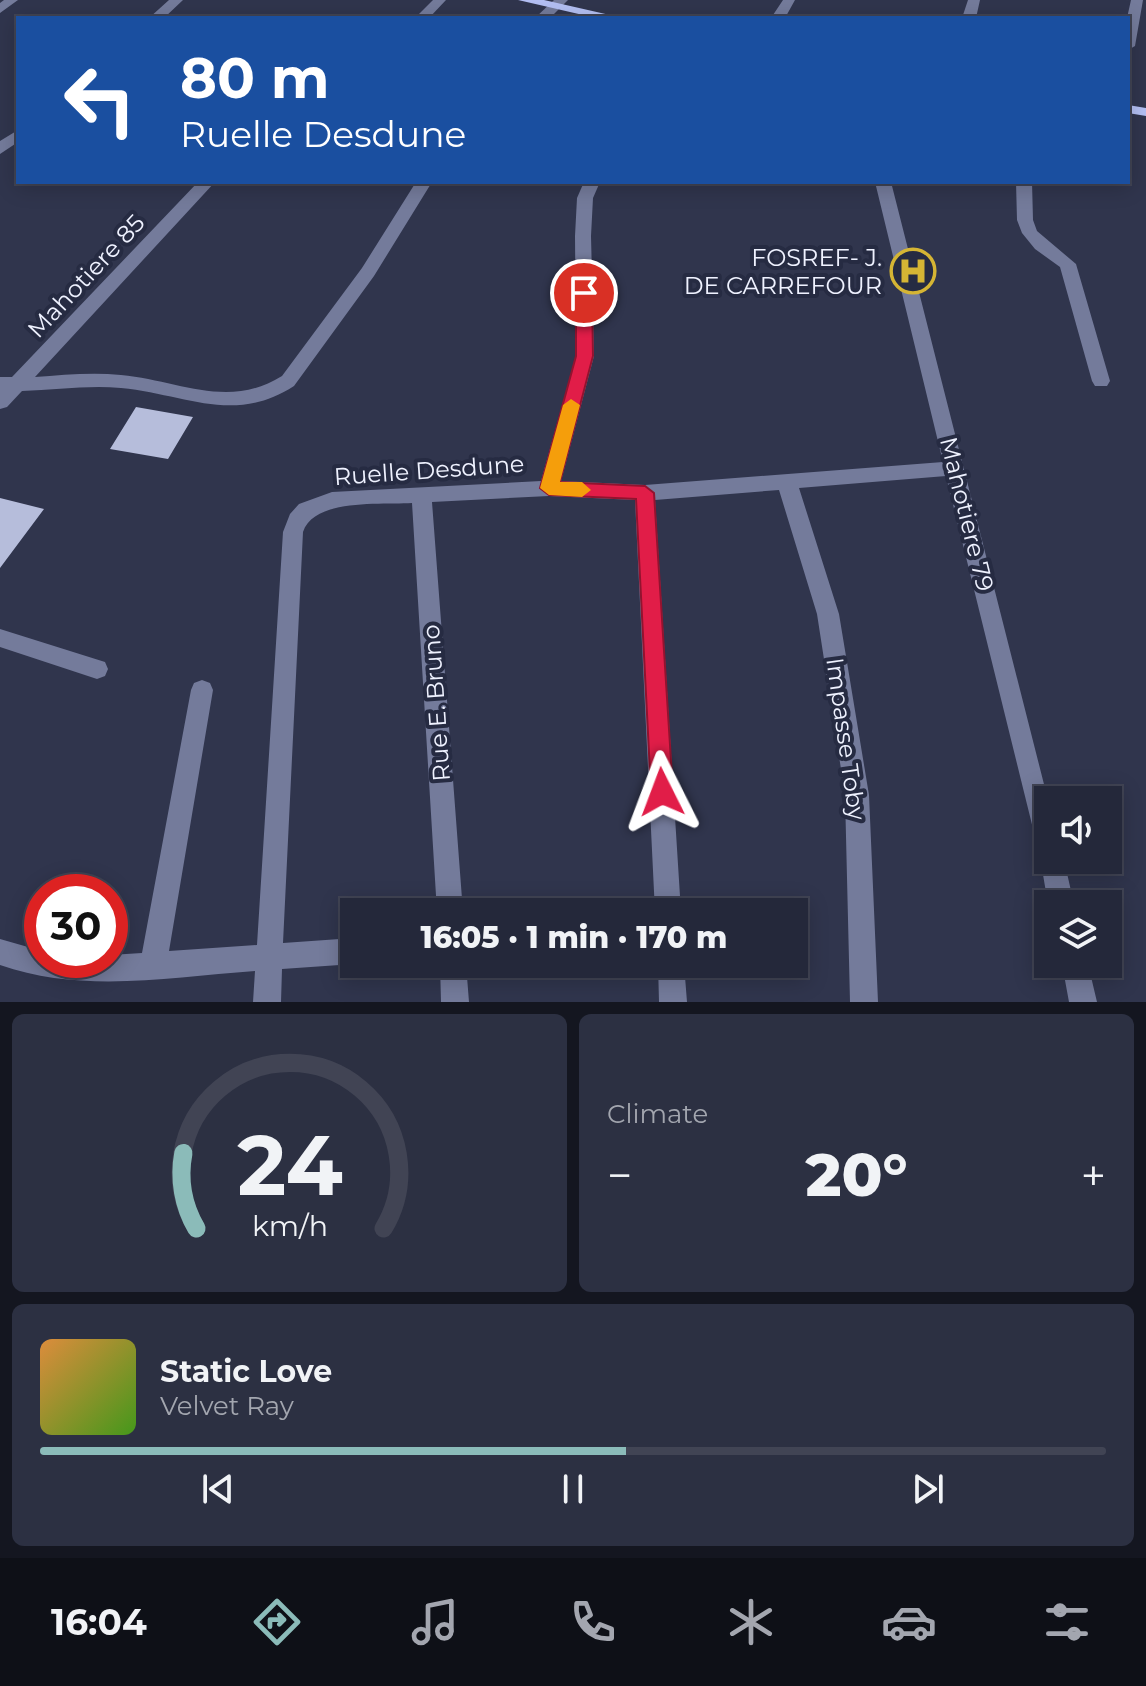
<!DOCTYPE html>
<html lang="en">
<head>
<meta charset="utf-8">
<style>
	:root { --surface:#24283a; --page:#2c3042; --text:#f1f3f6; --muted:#a3a6af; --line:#414454; --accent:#8bbbb9 }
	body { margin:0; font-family:Montserrat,sans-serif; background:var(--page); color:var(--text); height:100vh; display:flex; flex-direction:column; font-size:30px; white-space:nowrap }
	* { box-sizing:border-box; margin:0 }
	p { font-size:26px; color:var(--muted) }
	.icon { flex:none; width:44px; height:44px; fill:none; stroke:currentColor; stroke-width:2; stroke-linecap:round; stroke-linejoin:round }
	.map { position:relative; height:1002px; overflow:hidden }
	.side { display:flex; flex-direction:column; gap:12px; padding:12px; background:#141620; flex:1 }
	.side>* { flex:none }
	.guide { position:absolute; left:16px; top:16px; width:1114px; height:168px; border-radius:0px; box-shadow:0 4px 20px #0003,0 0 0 2px var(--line); background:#1a4fa0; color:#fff; overflow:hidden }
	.controls { position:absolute; left:1034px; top:786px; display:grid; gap:16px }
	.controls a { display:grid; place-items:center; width:88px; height:88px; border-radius:0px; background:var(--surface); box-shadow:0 4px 20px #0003,0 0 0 2px var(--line); font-size:40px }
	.speed { position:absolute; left:24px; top:874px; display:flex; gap:16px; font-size:40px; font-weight:700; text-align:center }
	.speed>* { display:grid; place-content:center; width:104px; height:104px; border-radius:50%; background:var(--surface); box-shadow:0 4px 20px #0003,0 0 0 2px var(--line); line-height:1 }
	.speed .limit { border:12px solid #d22; background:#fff; color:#111 }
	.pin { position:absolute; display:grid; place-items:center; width:68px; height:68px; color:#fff; margin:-34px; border:4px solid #fff; border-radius:50%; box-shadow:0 2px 8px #0007 }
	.me { position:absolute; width:88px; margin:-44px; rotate:357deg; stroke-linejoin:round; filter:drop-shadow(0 0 6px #0008) }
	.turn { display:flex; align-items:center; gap:28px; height:168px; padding:0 32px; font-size:36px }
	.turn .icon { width:104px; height:104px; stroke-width:2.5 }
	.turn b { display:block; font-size:56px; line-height:68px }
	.big { font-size:60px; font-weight:800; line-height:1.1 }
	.side .tile { flex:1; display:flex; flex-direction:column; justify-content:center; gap:12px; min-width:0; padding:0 28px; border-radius:12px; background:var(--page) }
	.side .dial { align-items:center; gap:0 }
	.dial svg { height:208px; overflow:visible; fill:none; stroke:var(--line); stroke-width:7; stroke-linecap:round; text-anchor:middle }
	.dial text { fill:var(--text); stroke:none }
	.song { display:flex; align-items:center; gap:24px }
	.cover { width:96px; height:96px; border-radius:12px; background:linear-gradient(135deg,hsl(30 70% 55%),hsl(100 70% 35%)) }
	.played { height:8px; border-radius:4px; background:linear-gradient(90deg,var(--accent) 55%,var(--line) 55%) }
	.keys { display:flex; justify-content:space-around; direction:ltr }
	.heat { display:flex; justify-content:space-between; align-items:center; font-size:44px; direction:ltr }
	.side .tiles { flex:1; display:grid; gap:12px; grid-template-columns:1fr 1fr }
	.tile:last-child { grid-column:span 2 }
	.trip { position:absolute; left:340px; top:898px; width:468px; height:80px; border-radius:0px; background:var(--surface); box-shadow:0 4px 20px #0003,0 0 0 2px var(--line); font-weight:800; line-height:80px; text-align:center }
	.menu { display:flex; height:128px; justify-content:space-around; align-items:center; background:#0e1017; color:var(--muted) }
	.menu .icon { width:56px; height:56px }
	.menu .on { color:var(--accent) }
	.menu b { font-size:36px; color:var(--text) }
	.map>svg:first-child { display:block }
	.building { fill:#b6bddb }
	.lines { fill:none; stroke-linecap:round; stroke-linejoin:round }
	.minor { fill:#747b9b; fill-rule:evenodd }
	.major { fill:#b3bff3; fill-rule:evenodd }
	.route { fill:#e11d48; stroke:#92132f; stroke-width:2 }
	.slow { fill:#f59e0b }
	.labels { text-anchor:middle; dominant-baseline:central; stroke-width:8; stroke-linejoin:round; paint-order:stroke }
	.poi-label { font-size:24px; fill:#eff2ff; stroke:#262b42; text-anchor:end }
	.street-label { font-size:24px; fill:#eff2ff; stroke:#262b42 }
</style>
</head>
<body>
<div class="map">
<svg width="1146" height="1002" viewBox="0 0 1146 1002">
	<rect width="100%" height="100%" fill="#30354d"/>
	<path class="building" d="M136,407L193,417L168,459L110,449Z
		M0,498L44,509L0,568Z"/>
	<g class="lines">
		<path class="minor" d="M4,0H18L0,13V3Z
			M169,0H183L164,18H149Z
			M433,0H446L429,18H415Z
			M554,0H568L550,18H535Z
			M783,0H795L785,18H771Z
			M968,0H980L976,18H962Z
			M1131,0H1143L1135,46L1128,50L1127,18Z
			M18,130V142L0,154V141Z
			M198,182H215L35,377C63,375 92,372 121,375C178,380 228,410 282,376L362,268L416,182H432L374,276L294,386C234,425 185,394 121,388C88,385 55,390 22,391L7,407L0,409V377H12Z
			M584,182H600L593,198L591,236L594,356L561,481L645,485L943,462L875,182H891L1048,800V860H1064L1074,904H1048L1040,857L946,476L799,488L839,614L869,795L878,1002H850L845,795L817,614L779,490L655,500L681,912H655L635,500L549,496L432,502L463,912H437L412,503C382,505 314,498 303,532L283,943L354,938V964L282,969L281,1002H253L255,971C170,977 83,994 0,965V939L42,951V960H110V955L142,953L191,690L194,683L202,680L210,683L213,690L169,951L257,945L283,532L290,514L299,504L332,492L541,481L576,356L575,236L577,198Z
			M1016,182H1032L1033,220L1037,231L1076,264L1110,381L1107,386H1095L1092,381L1060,267L1035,249L1022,233L1017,220Z
			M0,629L105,662L108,669L105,676L97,679L0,647Z
			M440,964H466L469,1002H441Z
			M658,964H684L687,1002H659Z
			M1062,964H1088L1097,1002H1069Z"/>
		<path class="major" d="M518,0H544L623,18H596Z
			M1128,105L1146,108V116L1128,113Z"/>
	</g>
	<path class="route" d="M584,288L592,293L593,356L560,482L645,486L654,493L673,792L670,800L662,803L654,800L651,792L636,499L549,495L540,488L576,356V293Z"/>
	<path class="slow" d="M571,399L580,405L560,482H582L591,490L582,497L549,495L540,488L563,405Z"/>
	<defs>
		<g id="hospital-ring" transform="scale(2.3)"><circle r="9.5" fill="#262b42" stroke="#d5b534" stroke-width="1.5"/><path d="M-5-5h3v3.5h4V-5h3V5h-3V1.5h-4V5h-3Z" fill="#d5b534"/></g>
	</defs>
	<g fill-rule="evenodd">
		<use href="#hospital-ring" x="913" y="271"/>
	</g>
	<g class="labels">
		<g class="poi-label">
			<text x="882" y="257">FOSREF- J.<tspan x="882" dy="28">DE CARREFOUR</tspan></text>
		</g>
		<g class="street-label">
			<text transform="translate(86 276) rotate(-47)">Mahotiere 85</text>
			<text transform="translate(429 470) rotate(-4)">Ruelle Desdune</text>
			<text transform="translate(967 514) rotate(76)">Mahotiere 79</text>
			<text transform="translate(436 703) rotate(-94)">Rue E. Bruno</text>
			<text transform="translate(846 739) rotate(82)">Impasse Toby</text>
		</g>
	</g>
</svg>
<div class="controls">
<a><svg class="icon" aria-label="sound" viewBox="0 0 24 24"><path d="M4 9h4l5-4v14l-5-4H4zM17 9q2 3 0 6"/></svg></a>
<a><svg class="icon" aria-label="layers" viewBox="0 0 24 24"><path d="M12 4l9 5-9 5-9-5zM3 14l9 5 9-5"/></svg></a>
</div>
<div class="speed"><div class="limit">30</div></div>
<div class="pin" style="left:584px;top:293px;background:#d93025"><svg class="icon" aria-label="arrive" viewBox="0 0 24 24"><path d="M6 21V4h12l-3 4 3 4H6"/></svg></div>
<svg class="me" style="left:662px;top:792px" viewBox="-20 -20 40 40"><path d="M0-17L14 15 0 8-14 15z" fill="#e11d48" stroke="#fff" stroke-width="4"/></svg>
<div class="trip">16:05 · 1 min · 170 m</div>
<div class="guide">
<div class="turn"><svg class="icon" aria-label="left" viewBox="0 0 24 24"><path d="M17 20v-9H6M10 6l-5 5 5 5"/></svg><div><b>80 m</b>Ruelle Desdune</div></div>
</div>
</div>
<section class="side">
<div class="tiles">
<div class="tile dial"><svg viewBox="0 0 100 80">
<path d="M14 69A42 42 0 1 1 86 69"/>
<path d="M14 69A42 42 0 0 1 9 40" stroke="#8bbbb9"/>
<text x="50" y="56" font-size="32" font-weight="700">24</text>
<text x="50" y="72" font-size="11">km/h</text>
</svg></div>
<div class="tile"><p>Climate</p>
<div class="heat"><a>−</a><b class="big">20°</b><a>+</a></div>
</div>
<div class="tile">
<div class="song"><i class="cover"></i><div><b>Static Love</b><p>Velvet Ray</p></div></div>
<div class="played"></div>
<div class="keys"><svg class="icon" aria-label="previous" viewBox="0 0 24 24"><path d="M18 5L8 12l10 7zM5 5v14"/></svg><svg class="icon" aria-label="pause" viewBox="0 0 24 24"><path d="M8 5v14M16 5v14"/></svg><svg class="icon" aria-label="next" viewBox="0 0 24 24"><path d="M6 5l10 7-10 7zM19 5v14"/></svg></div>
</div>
</div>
</section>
<nav class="menu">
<b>16:04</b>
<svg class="icon on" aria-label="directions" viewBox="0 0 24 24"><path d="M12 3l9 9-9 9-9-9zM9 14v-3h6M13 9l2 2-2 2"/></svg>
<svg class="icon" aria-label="music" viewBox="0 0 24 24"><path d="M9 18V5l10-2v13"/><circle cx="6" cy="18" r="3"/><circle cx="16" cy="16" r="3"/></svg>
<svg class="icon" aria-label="phone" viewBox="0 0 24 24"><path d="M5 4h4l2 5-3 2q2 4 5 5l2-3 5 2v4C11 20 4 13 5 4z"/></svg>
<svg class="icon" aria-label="climate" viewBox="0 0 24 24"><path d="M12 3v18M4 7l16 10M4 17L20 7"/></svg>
<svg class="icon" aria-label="car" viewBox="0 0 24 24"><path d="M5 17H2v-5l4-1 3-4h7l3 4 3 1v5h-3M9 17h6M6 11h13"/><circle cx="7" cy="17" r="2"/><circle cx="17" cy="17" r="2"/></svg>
<svg class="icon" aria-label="filters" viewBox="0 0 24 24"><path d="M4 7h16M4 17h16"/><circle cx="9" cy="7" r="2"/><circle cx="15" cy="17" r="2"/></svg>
</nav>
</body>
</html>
